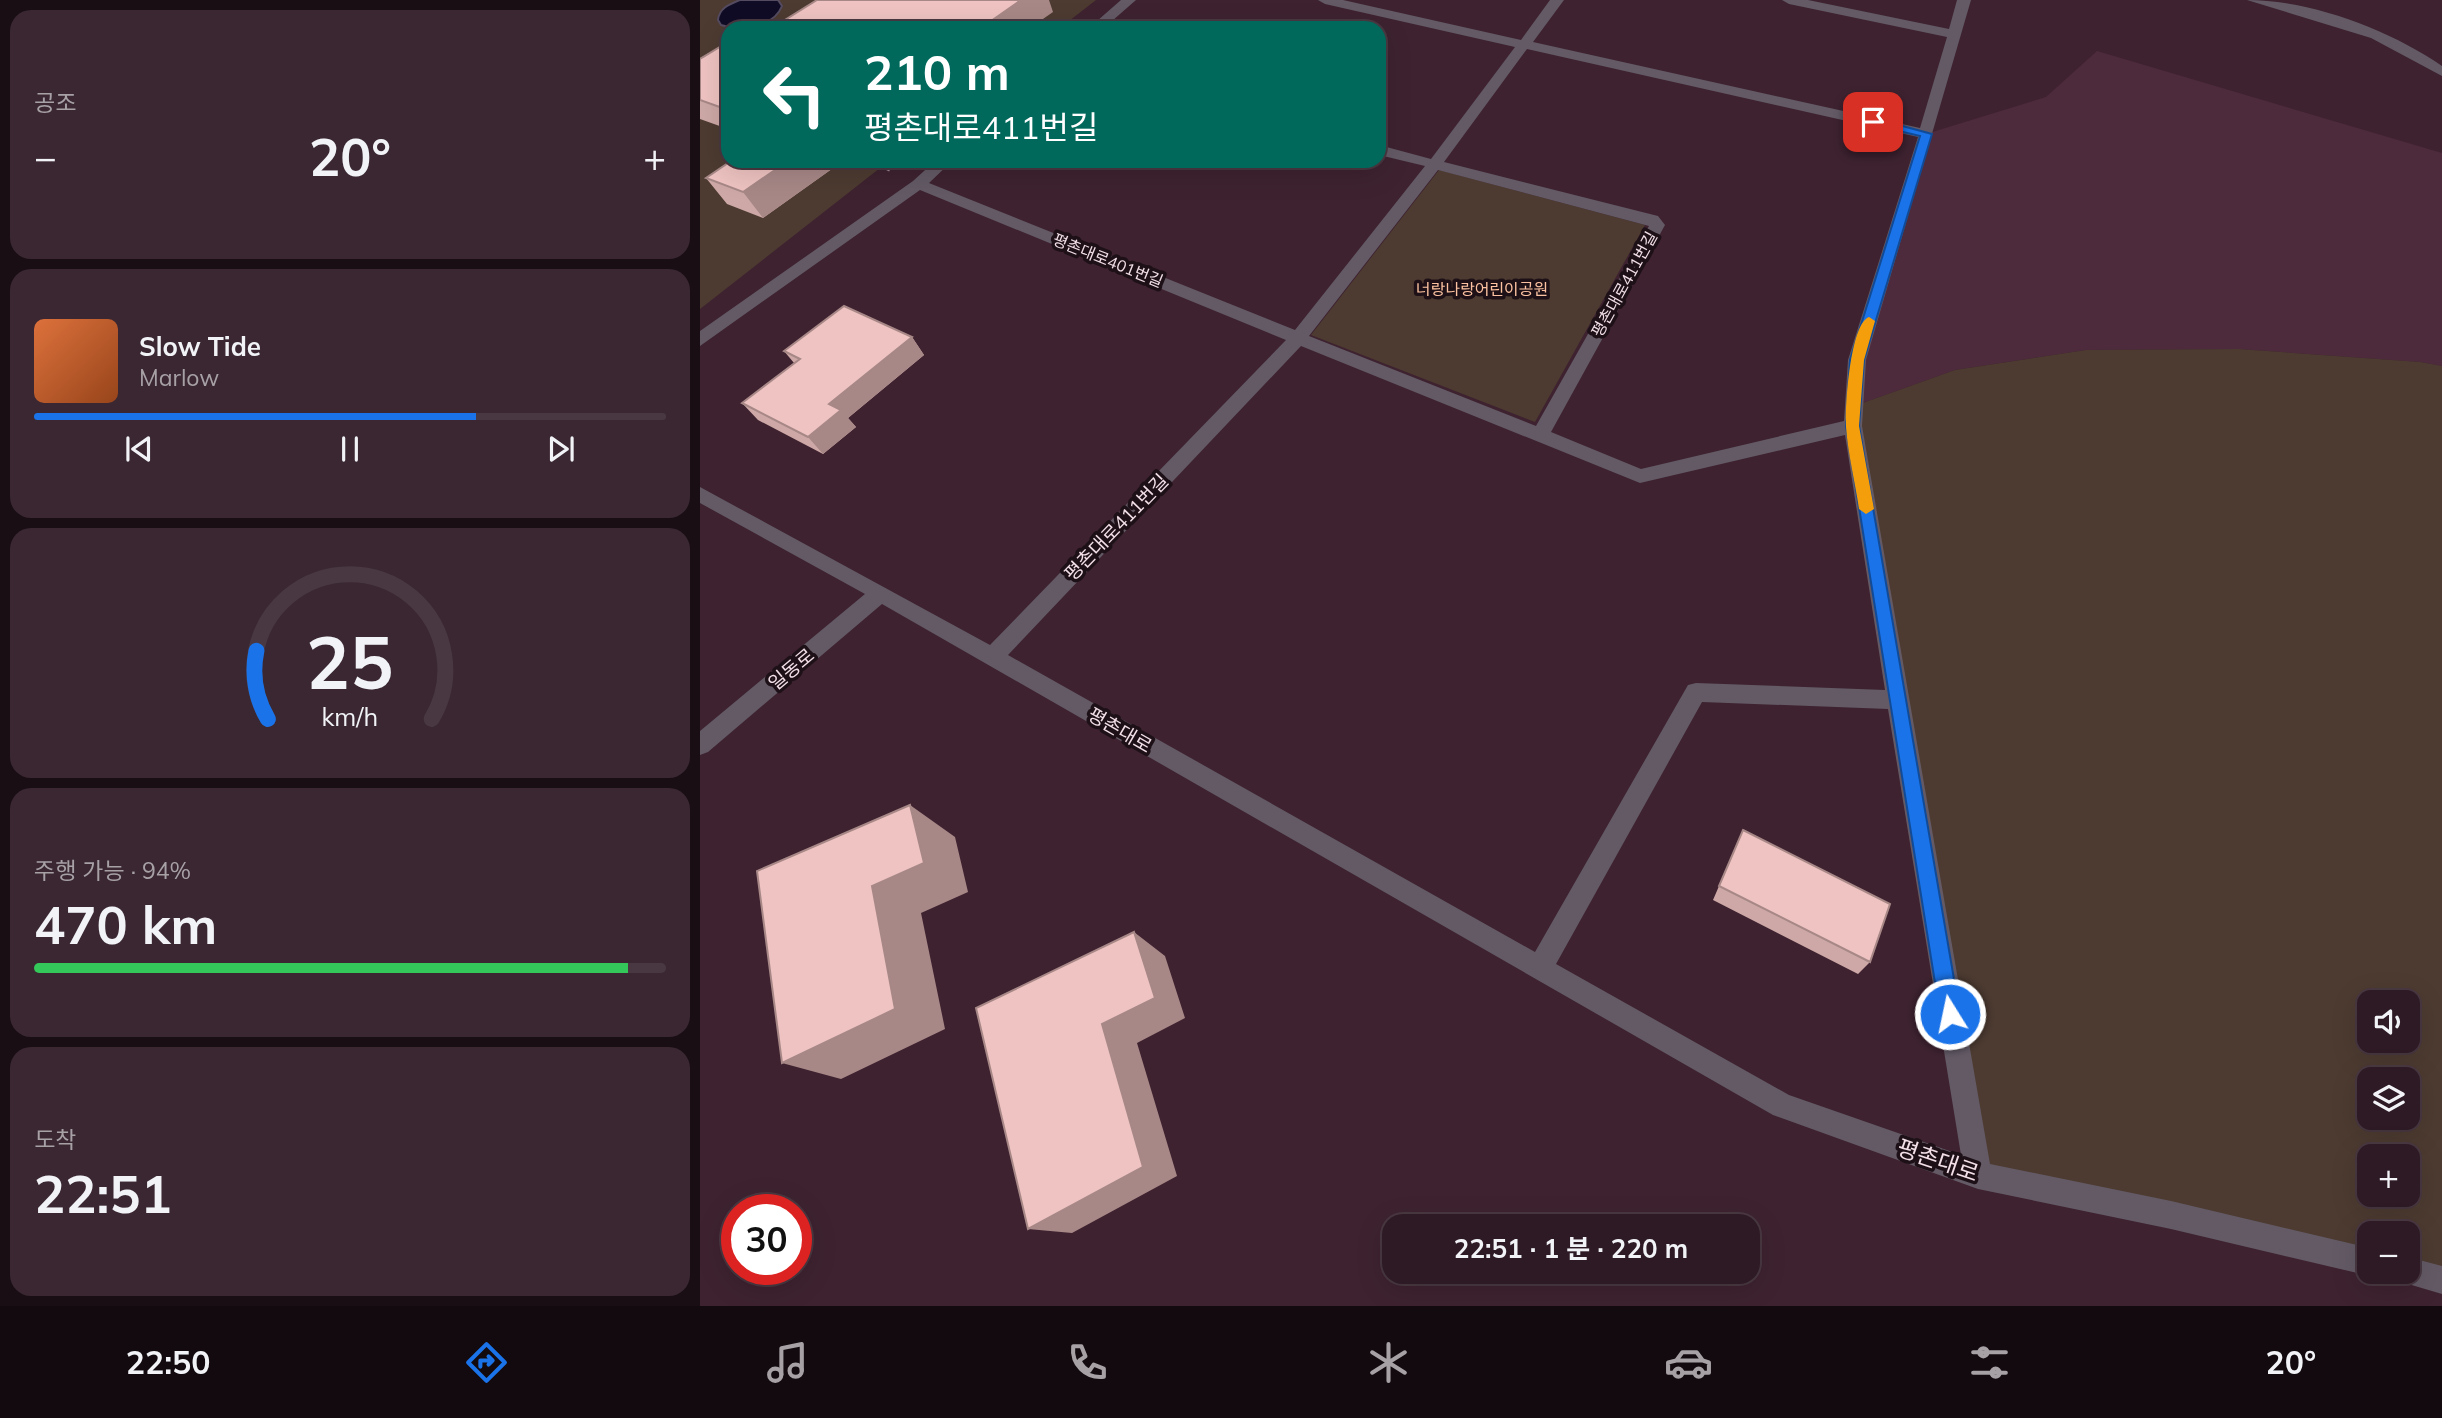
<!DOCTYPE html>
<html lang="ko">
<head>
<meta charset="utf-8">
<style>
	:root { --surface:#2e1a24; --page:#3a2731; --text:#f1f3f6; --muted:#a7a1a6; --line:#493841; --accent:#1a73e8 }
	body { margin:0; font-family:Mulish,"Noto Sans KR",sans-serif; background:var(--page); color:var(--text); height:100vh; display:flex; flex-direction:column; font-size:26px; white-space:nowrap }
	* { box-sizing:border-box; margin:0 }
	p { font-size:23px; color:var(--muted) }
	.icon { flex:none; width:38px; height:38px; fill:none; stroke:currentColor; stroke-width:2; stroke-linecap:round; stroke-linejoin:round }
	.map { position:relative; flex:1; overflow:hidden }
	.details { display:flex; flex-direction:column; gap:10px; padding:10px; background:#190e14; width:700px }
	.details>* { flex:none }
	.guide { position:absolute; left:21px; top:21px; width:665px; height:147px; border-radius:21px; box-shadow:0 7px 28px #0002,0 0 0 2px var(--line); background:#00695c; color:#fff; overflow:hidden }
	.controls { position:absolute; left:1657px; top:990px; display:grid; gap:14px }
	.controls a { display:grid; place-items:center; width:63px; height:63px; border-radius:14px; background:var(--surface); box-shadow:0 7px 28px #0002,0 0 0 2px var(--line); font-size:35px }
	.speed { position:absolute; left:21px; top:1194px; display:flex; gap:14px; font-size:35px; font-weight:700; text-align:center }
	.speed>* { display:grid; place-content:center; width:91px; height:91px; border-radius:50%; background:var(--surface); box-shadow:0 7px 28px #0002,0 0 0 2px var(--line); line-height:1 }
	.speed .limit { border:10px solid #d22; background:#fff; color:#111 }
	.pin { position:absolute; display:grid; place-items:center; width:60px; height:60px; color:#fff; margin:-30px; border-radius:14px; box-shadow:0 4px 10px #0006 }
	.me { position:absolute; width:77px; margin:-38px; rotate:350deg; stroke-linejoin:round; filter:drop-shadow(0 0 5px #0008) }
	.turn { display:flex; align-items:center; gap:24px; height:147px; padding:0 28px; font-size:32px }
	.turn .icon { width:91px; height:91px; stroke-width:2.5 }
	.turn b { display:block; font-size:49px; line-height:60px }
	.big { font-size:52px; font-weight:700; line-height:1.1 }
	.details .widget { flex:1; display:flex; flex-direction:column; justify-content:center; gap:10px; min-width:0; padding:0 24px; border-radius:21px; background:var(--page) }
	.details .dial { align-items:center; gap:0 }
	.dial svg { height:182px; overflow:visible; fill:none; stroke:var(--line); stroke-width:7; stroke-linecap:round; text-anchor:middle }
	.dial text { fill:var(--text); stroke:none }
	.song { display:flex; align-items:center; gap:21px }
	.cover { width:84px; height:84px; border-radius:10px; background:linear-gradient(135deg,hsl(20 70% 55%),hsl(20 70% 35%)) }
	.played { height:7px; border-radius:4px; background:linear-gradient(90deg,var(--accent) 70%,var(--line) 70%) }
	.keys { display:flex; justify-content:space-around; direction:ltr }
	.heat { display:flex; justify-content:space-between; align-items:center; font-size:38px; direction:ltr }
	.charge { height:10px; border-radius:5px; background:linear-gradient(90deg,#34c759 94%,var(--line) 0) }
	.trip { position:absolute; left:682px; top:1214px; width:378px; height:70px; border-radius:21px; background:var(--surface); box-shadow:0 7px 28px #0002,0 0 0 2px var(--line); font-weight:700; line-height:70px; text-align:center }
	.tab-bar { display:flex; height:112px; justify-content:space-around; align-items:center; background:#120a0e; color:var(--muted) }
	.tab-bar .icon { width:49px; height:49px }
	.tab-bar .current { color:var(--accent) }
	.tab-bar b { font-size:32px; color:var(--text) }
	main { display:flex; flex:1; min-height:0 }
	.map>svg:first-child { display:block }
	.built { fill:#4d2b3c }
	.green { fill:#4d3b31; fill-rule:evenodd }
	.water { fill:#110c26; stroke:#544b60; stroke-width:2 }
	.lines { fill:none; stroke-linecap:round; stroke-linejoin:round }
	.path { stroke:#9c848f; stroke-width:3.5; stroke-dasharray:5 2.5; stroke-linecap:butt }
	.minor { fill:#635a66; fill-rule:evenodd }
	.wall { fill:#cda8a6 }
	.shaded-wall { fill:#a78887 }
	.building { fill:#eec3c1; stroke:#a78887; stroke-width:2 }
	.route { fill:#1a73e8; stroke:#114b97; stroke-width:2 }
	.slow { fill:#f59e0b }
	.labels { text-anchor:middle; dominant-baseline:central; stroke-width:7; stroke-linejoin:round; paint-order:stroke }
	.far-street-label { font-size:16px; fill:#f2dfe7; stroke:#1d1016 }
	.far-park-label { font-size:16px; fill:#fcc2a1; stroke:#1d1016 }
	.street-label { font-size:19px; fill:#f2dfe7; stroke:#1d1016 }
	.near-street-label { font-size:23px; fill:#f2dfe7; stroke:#1d1016 }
</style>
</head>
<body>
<main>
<section class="details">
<div class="widget"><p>공조</p>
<div class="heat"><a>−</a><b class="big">20°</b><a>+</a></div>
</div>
<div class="widget">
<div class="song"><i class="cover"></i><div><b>Slow Tide</b><p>Marlow</p></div></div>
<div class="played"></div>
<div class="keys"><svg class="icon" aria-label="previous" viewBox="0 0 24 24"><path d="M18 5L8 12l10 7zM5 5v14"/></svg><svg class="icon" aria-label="pause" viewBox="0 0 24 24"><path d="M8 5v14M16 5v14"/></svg><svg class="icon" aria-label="next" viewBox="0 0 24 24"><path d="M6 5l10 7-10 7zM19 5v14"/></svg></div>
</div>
<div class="widget dial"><svg viewBox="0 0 100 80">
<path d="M14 69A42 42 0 1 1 86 69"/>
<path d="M14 69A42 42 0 0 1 9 39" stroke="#1a73e8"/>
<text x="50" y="56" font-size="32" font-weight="700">25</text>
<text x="50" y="72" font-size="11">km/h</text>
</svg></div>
<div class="widget"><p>주행 가능 · 94%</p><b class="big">470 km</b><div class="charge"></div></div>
<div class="widget"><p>도착</p><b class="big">22:51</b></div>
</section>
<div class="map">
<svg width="1742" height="1306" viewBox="0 0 1742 1306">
	<rect width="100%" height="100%" fill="#3e2230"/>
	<path class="built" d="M1397,51L1742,153V366L1720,362L1539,349L1386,350L1255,370L1146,409L1226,134L1346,97Z"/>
	<path class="green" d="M0,0H396L360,28H28V161H189L0,309Z
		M739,170L945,225L835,422L611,335Z
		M1539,349L1720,362L1742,366V1280L1708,1271V1234H1670L1669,1262L1278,1175L1146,409L1255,370L1386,350ZM1670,1003H1708V1041H1670ZM1670,1080H1708V1118H1670ZM1670,1157H1708V1195H1670Z"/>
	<path class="water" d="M40,0H78L82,6C74,27 40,32 21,25L18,20C19,8 30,4 40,0Z"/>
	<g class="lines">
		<path class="path" d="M172,161L192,171"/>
		<path class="minor" d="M421,0H436L404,28H389Z
			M618,0H643L821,40L850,0H864L833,42L1220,128L1247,37L1089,4L1082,0H1108L1249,29L1257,0H1271L1166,360L1162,426L1290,1164L1471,1201L1670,1248V1272H1680L1670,1276L1471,1229L1278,1189L1073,1115L182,604L8,752L0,755V731L165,594L0,503V487L290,645L586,340L220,190L0,346V331L213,181L235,161H252L229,183L595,330L725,166L679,155V145L731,159L815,47L625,4ZM827,49L1218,137L1148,360L1144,421L941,469L851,432L965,225L958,216L744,162ZM738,170L949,226L836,426L609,336ZM601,346L940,483L1145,435L1185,690L996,683L988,685L835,952L308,655ZM1002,702L1188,709L1261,1155L1089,1095L856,964Z
			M1547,0C1611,0 1690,30 1742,66V76L1671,38Z
			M1708,1257L1742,1266V1294L1698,1281L1694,1272H1708Z"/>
	</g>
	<path class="wall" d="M28,42V129L0,119V59Z
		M31,161H143L63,218L27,204L6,178Z
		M212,337L224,355L148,418L156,427L123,454L58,420L42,403L94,363L84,351Z
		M1019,886L1170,962L1158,974L1013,900Z"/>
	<path class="shaded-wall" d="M321,0H349L353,12L330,28H281Z
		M88,161H143L63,218L43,192Z
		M212,337L224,355L148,418L156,427L123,454L108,437L129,404Z
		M210,805L255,837L268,892L221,913L245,1029L141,1079L82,1063L172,886Z
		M434,932L465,956L485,1018L437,1043L477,1176L372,1233L328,1229L402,1024Z"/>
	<path class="building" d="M117,0H321L281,28H72Z
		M28,42V110L0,100V59Z
		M31,161H88L43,192L6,178Z
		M144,306L212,337L129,404L141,410L108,437L42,403L100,359L84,351Z
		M210,805L224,863L172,886L195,1009L82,1063L57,871Z
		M1043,830L1190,904L1170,962L1019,886Z
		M434,932L455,998L402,1024L443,1167L328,1229L276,1008Z"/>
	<path class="route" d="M1173,118L1232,134L1164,360L1159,426L1260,1014L1257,1021L1250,1024L1243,1021L1240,1014L1146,426L1150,360L1220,136L1169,124V119Z"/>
	<path class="slow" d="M1169,317L1175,321L1164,360L1159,426L1174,509L1166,514L1159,509C1155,482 1148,454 1146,427C1145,407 1150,324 1169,317Z"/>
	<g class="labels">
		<g class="far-street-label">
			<text transform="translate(408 260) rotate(22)">평촌대로401번길</text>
			<text transform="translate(924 284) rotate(-61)">평촌대로411번길</text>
		</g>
		<g class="far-park-label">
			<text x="782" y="289">너랑나랑어린이공원</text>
		</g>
		<g class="street-label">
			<text transform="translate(416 527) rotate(-46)">평촌대로411번길</text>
			<text transform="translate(91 669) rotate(-40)">일동로</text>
			<text transform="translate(420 730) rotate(30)">평촌대로</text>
		</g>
		<g class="near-street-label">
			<text transform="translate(1238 1160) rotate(19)">평촌대로</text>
		</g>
	</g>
</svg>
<div class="controls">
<a><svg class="icon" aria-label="sound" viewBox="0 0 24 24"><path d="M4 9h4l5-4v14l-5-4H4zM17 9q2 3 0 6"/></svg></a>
<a><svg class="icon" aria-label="layers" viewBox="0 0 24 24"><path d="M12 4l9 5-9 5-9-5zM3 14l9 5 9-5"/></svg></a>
<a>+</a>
<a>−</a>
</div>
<div class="speed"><div class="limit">30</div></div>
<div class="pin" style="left:1173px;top:122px;background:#d93025"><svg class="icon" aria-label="arrive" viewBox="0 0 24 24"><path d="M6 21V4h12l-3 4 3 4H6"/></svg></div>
<svg class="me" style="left:1250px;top:1014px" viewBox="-20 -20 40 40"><circle r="17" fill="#1a73e8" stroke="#fff" stroke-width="3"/><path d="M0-11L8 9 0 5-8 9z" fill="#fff"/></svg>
<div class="trip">22:51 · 1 분 · 220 m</div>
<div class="guide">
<div class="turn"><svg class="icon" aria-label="left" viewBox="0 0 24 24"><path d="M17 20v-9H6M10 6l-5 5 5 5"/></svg><div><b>210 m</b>평촌대로411번길</div></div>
</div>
</div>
</main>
<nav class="tab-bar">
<b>22:50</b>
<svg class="icon current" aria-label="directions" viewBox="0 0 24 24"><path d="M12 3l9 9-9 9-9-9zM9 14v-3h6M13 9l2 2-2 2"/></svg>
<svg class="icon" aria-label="music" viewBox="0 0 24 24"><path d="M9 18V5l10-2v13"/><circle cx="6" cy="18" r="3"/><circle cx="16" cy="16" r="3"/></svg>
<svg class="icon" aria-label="phone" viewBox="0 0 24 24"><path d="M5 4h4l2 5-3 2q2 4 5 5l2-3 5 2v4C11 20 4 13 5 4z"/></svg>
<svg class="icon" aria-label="climate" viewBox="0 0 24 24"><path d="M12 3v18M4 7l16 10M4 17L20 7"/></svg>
<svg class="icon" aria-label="car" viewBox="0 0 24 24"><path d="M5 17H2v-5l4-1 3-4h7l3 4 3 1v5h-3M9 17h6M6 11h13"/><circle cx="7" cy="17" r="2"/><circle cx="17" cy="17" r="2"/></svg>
<svg class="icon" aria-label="filters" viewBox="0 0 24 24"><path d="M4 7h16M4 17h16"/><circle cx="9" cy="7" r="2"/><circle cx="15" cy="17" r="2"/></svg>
<b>20°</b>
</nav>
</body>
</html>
